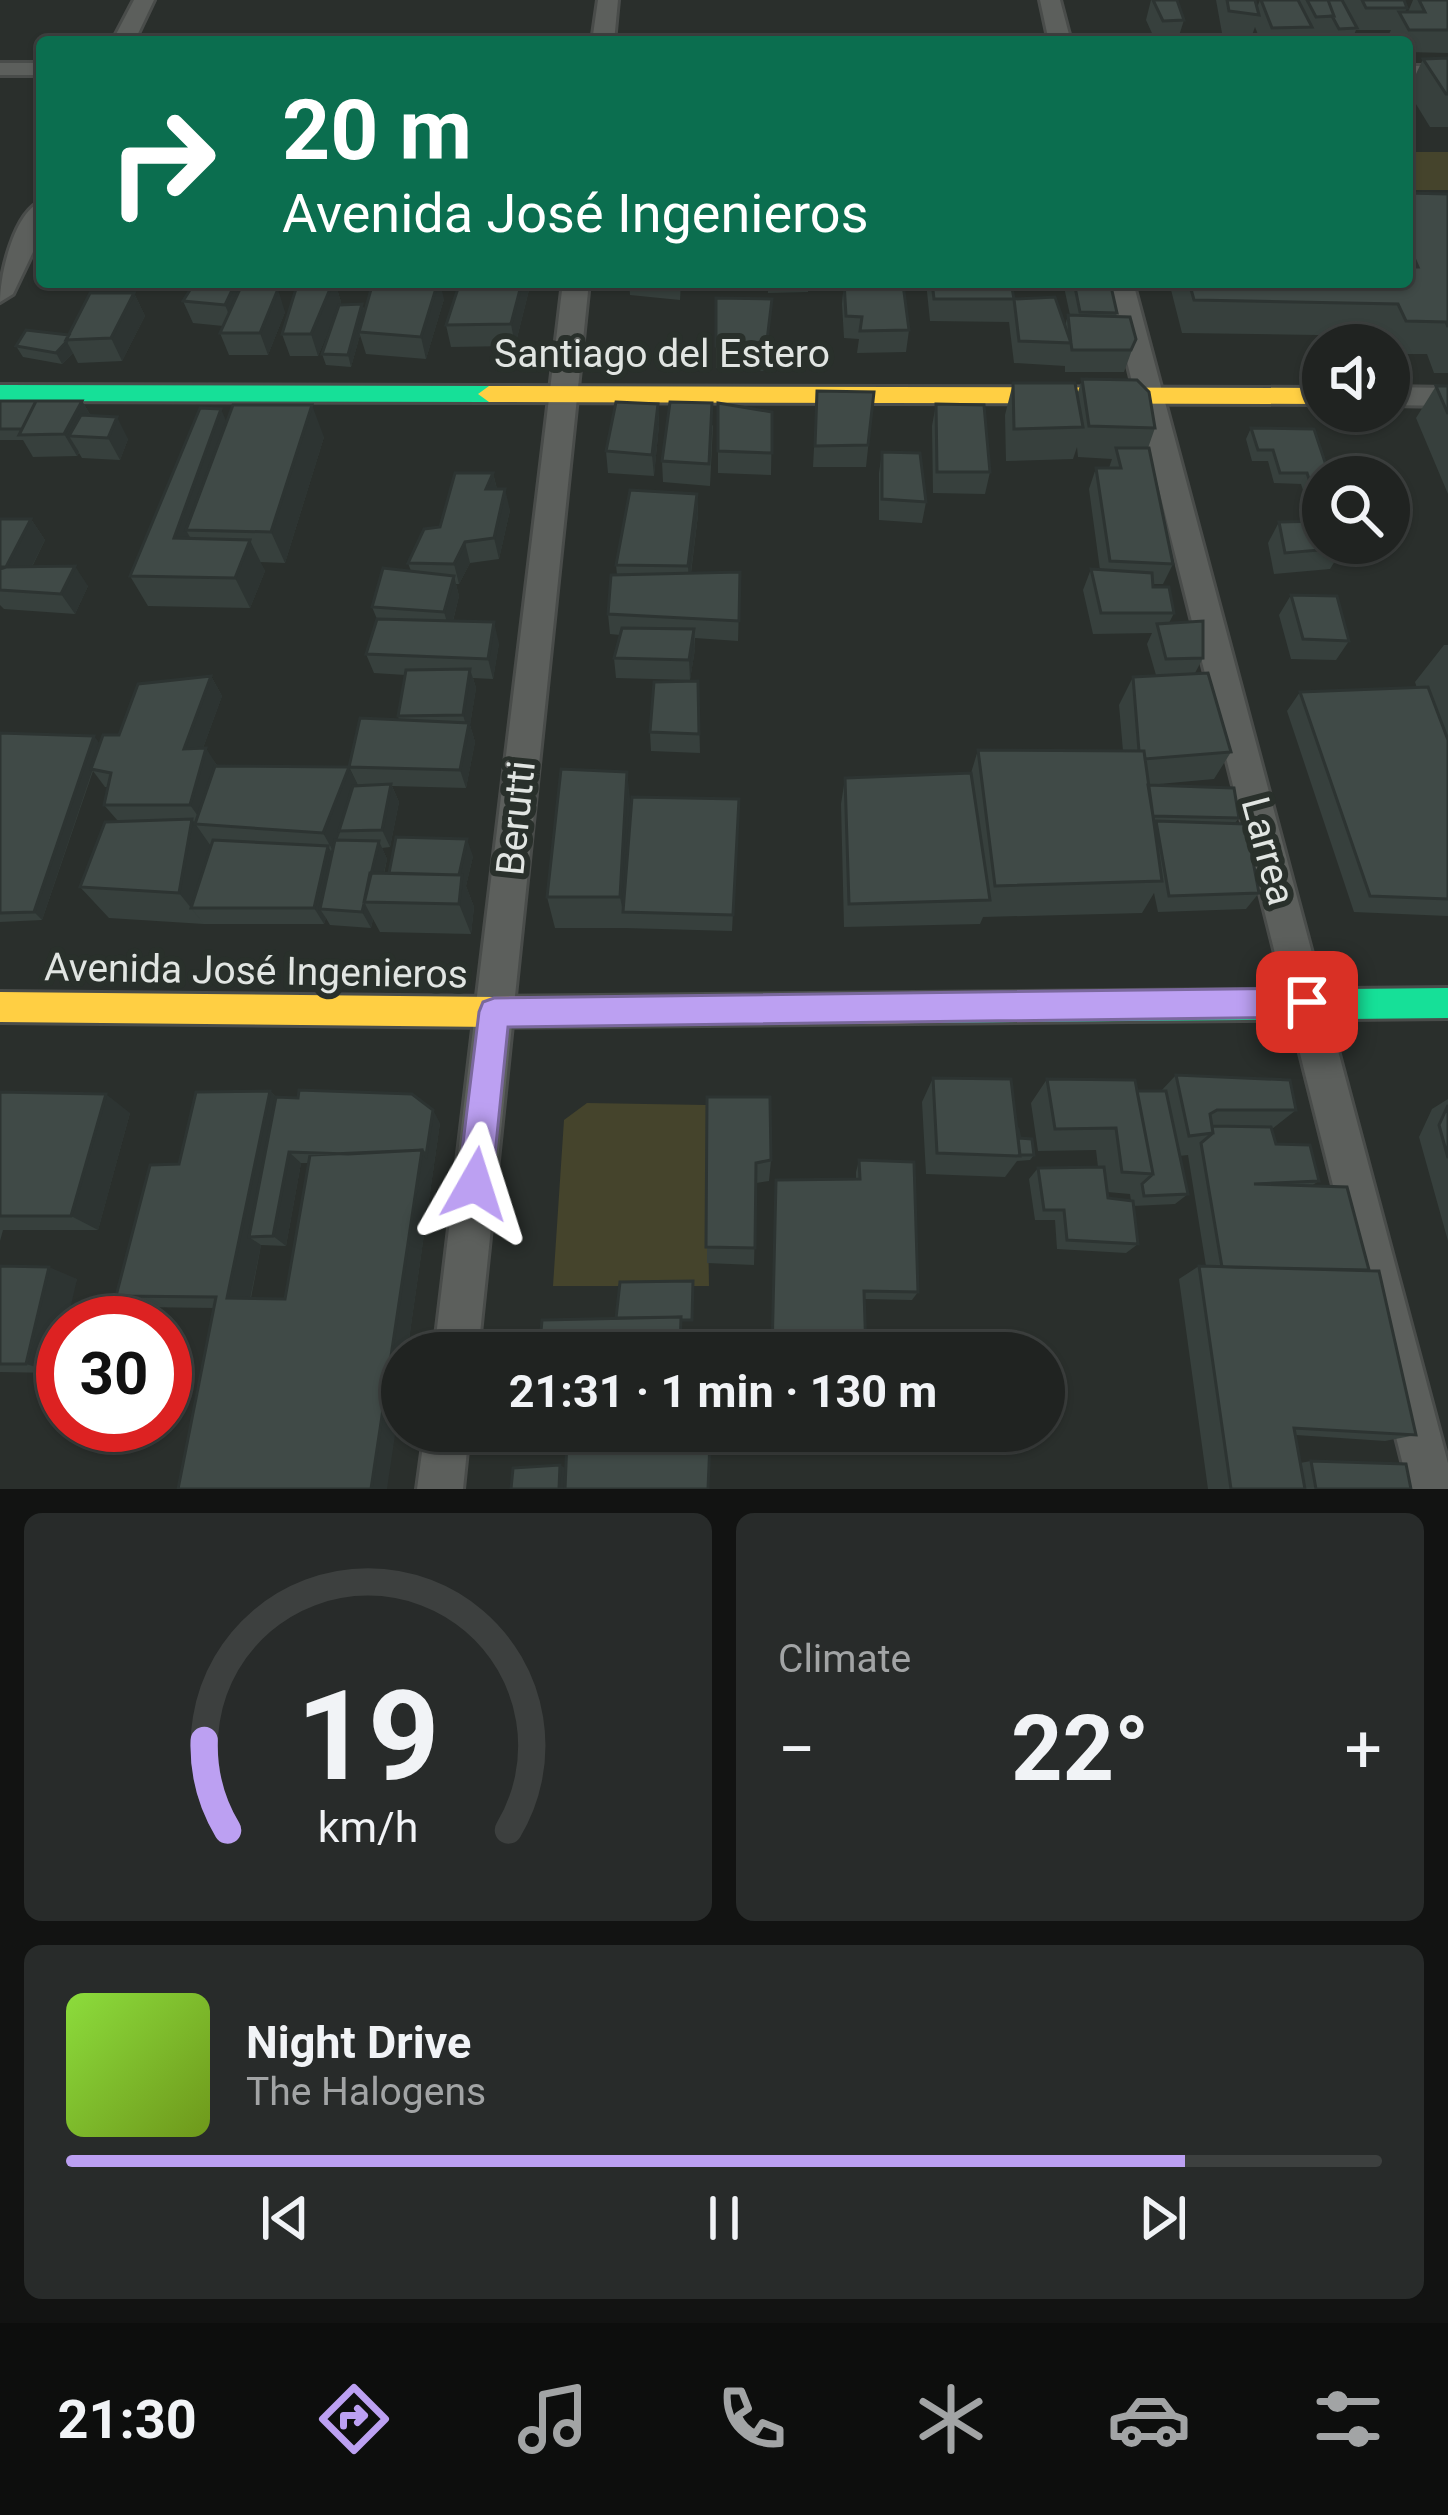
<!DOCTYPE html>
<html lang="en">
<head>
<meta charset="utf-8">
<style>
	:root { --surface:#202321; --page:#282b2a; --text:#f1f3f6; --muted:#a2a4a5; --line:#3d403f; --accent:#bca0f2 }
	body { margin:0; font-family:Roboto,sans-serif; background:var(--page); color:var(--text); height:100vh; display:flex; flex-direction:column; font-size:45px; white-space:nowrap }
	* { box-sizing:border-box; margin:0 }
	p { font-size:39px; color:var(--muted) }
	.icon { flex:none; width:66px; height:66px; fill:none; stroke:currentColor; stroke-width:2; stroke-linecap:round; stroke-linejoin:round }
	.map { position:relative; height:1489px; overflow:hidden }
	.details { display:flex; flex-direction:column; gap:24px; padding:24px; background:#121312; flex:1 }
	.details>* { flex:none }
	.guide { position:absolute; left:36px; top:36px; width:1377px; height:252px; border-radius:12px; box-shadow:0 3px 9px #0004,0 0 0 3px var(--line); background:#0b6e4f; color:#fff; overflow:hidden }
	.controls { position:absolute; left:1302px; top:324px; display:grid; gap:24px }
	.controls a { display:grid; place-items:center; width:108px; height:108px; border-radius:50%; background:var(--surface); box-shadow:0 3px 9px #0004,0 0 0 3px var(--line); font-size:60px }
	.speed { position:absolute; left:36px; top:1296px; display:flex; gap:24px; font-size:60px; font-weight:700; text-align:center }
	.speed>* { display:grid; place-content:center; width:156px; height:156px; border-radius:50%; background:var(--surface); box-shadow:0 3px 9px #0004,0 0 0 3px var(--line); line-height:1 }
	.speed .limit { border:18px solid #d22; background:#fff; color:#111 }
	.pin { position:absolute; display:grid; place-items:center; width:102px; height:102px; color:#fff; margin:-51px; border-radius:24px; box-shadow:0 6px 18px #0006 }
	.me { position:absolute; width:132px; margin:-66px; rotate:6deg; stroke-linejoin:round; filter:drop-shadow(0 0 9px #0008) }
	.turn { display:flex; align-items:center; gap:42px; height:252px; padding:0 48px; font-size:54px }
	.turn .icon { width:156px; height:156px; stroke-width:2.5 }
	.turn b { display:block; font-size:84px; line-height:102px }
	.big { font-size:90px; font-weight:700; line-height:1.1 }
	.details .tile { flex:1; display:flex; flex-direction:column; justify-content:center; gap:18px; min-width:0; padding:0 42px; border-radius:18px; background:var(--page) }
	.details .dial { align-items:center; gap:0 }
	.dial svg { height:312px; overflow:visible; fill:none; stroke:var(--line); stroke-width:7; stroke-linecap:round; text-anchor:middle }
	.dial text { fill:var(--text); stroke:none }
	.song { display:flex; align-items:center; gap:36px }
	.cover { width:144px; height:144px; border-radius:18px; background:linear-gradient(135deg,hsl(90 70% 55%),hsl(80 70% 35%)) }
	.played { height:12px; border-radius:6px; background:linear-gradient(90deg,var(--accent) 85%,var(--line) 85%) }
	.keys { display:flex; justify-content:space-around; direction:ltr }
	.heat { display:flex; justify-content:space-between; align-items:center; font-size:66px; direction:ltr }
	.details .tiles { flex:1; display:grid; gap:24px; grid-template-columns:1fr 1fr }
	.tile:last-child { grid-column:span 2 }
	.trip { position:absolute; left:381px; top:1332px; width:684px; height:120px; border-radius:60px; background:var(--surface); box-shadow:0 3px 9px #0004,0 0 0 3px var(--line); font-weight:700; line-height:120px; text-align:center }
	.tabs { display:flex; height:192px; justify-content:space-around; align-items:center; background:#0d0e0d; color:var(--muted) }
	.tabs .icon { width:84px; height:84px }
	.tabs .selected { color:var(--accent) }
	.tabs b { font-size:54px; color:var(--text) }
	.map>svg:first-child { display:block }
	.green { fill:#45442c }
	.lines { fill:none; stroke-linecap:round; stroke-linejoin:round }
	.street-casing { stroke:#494c4a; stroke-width:6 }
	.fast-casing { stroke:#494c4a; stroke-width:6 }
	.slow-casing { stroke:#494c4a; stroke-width:6 }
	.street { fill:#5c5f5c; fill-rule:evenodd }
	.fast { fill:#16e098; fill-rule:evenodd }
	.slow { fill:#ffcf43; fill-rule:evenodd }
	.wall { fill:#37403d; fill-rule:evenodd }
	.shaded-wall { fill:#2d3432 }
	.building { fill:#404a47; stroke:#2d3432; stroke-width:3 }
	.route { fill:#bca0f2; stroke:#7a689d; stroke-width:3 }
	.labels { text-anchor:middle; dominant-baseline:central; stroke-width:12; stroke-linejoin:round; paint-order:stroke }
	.street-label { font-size:39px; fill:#e1e5e2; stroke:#29302b }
</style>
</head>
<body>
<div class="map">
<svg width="1448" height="1489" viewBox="0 0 1448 1489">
	<rect width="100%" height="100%" fill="#2a2f2c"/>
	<path class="green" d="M1407,152H1448V190H1407Z
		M587,1103L706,1105L709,1286H553L564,1120Z"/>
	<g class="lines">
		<g class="street-casing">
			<path id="street" d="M134,0H154L134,42H112Z
				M598,0H618L614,42H592Z
				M1040,0H1060L1071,42H1049Z
				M0,63H42V75H0Z
				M1407,66H1448V78H1407Z
				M42,201V233L13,294L0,302C0,274 14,212 42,201Z
				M563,282H589L478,1353H434Z
				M1107,282H1133L1448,1463V1489H1409Z
				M1389,387L1448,388V406L1389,405Z
				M425,1431H469L463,1489H417Z"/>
		</g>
		<g class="fast-casing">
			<path id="fast" d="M0,385L489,386L500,394L489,402L0,401Z
				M1448,988V1018L915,1023L904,1018L900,1008L904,998L915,993Z"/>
		</g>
		<g class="slow-casing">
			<path id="slow" d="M489,386L1323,388V404L489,402L478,394Z
				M0,992L494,997L915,993L926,998L930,1008L926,1018L915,1023L494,1027L0,1022Z"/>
		</g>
		<use href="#street" class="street"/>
		<use href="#fast" class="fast"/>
		<use href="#slow" class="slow"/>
	</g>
	<path class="wall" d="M1151,0H1177L1184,20L1177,42H1156L1146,20Z
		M1216,0H1255L1257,8L1260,0H1404L1407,8L1405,12H1408L1413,0H1448V53L1407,52V42H1394L1389,34L1391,30H1356L1351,42H1325L1324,40V42H1261L1255,27L1251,38L1222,33Z
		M1448,58V127H1430L1408,91L1423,59Z
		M1407,193L1448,194V373H1434L1427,354H1389V345H1384L1381,336L1182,333L1169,282H1407Z
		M195,282H248L251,289L285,312L268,355H229L220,333L223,326L193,323L183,301Z
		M298,282H335L341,302L340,305L362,304L365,312L444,299L426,359L366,354L360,335L351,367L326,365L322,354L334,318L318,356H290L282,334Z
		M531,282L515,346L451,347L446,325Z
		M629,282H681L680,300L630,295Z
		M768,282H809L808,292L768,293Z
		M844,282L909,330L906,352L857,353L859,339L844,338L842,304Z
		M926,282H1011L1014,299L1065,326L1068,315H1070L1064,287L1066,282H1110L1117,313L1116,316L1136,339L1124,372H1065V366L1014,363L1009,322L930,321Z
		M134,293L145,316L122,361L78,363L73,353L62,364L23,357L16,346L69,335Z
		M716,298L772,299L765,371L716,368Z
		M1082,379L1155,428L1148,448L1173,564L1163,584H1152L1153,587L1174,613L1169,623L1203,658L1195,673L1231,752L1214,779L1148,785L1239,818L1235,823L1259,893L1246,909L1158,912L1154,893L1142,913L983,917L980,924L844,927L841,804L845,778L971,773L978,750L1123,751L1119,705L1133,677L1156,675L1147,644L1152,633L1093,634L1083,590L1091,569L1100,570L1089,489L1096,468H1109L1112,459L1078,457L1077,447L1073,459L1006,461L1005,415L1013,383L1077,395Z
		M1436,386H1448V494L1416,418Z
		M817,391L874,392L866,467H813Z
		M0,401H82L91,416L128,439L120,460L82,458L79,453L77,456L33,457L23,440H0Z
		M718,403L772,412L771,475L718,473Z
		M658,404L659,425L654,476L608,473L606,451Z
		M936,404L990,472L985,494L933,493L932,426Z
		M226,422L324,437L285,563L260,562L265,571L250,608L148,606L130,576Z
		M713,425L710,486L663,482L662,461Z
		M1251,428L1323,477V499H1306L1301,484L1274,483L1268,461H1252L1246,439Z
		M882,452L926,502L922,523L879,520V473Z
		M493,473L497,489L510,510L499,559L470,563L459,584H456L459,596L453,621L499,643L493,679L473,678L476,688L470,725L475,742L466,788L392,786L399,802L390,847L382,848L387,859L384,874L473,856L466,886L474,907L471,934L380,932L373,919L371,928L330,925L326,918L324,924H204L109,918L80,887L118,821L104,805L108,787H105L93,771L42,920L0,922V733L100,744L119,735L211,676L222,696L203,748L218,766L358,786L349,767L399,720L398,716L405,675L374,673L366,654L377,619L372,607L411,571L408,563Z
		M697,494L698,515L691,573L740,572L738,641L695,638V649L690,680L616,678L614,658L620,635L610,634L608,614L617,575L616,565Z
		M0,519H31L45,540L32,567L88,586L75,614L4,609L0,605Z
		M1279,522L1343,548L1330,569L1274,574L1268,543Z
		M1291,595L1349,641L1336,660L1291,659L1279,615Z
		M1444,645H1448V916L1354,912L1287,711L1300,692L1417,688L1415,682Z
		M698,681L700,753L651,751L650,732Z
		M739,799L732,931L625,928H555L547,897L631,806Z
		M1176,1075L1296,1110L1272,1129L1276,1144L1319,1181L1311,1186L1369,1270L1416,1435L1385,1441L1296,1435L1300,1463L1311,1461L1411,1489H1208L1179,1279L1199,1266H1206L1188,1155L1179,1156L1188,1194L1175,1204L1133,1206L1138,1244L1126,1253L1057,1249L1055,1220H1035L1029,1179L1038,1168L1098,1167L1096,1150L1038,1151L1031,1103L1047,1079L1137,1091H1161ZM1107,1192L1130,1194L1131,1201L1108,1198Z
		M933,1078L1017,1129L1020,1138L1034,1155L1030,1160L1017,1161L1005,1177L926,1174L922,1102Z
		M270,1091L276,1097L298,1098L440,1123L407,1353L214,1308L141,1307L116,1296L179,1164ZM301,1163H309L285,1299L251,1298L261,1245L286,1246Z
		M0,1092L130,1113L98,1230H3L0,1241Z
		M707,1097L771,1160L769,1181L756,1183L754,1265L707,1263Z
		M1448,1099V1241L1419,1137L1432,1109Z
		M859,1160L918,1292L912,1300L864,1299L866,1353H771L776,1180L856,1179V1172Z
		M0,1266L77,1279L63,1323V1343L56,1373L0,1372Z
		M531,1431H679L678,1442H537L531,1438Z
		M769,1431H869V1437L865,1441L769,1435Z"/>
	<path class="shaded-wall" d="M236,282H248L251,289L234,327L225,305Z
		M333,282H335L341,302L318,356L311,334Z
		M438,282H440L444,299L426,359L421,337Z
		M522,282H531L515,346L511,324Z
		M278,289L285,312L268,355L260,333Z
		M134,293L145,316L122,361L111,338Z
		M362,304L366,316L359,332L360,335L351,367L348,355Z
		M67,342L73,353L62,364L56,353Z
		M82,401L95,423L69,436L79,452L77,456L64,434Z
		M658,404L659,425L654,476L652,455Z
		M312,405L324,437L285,563L271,532Z
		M221,409L235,441L186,530L197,550L174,538Z
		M117,417L128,439L120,460L108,438Z
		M493,473L498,494L486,489Z
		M505,489L510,510L499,559L494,538Z
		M697,494L698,515L689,586L688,566Z
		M31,519L45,540L21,588L6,567Z
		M250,540L265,571L250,608L235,578Z
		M465,542L470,563L459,584L454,564Z
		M75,566L88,586L75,614L61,594Z
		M454,576L459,596L450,632L444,612Z
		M494,622L499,643L493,679L488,659Z
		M694,629L695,649L690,680L689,660Z
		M470,669L476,688L470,725L475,742L466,788L460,770L468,732L463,715Z
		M211,676L222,696L196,767L184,749Z
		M94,736L101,745L42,920L34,912Z
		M206,748L218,767L203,823L190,805Z
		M349,767L358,785L333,851L323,833Z
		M627,772L631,806L623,912L620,897Z
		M391,784L399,802L390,847L382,830Z
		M192,819L215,852L191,908L204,924L179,893Z
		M467,839L473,856L466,886L474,907L471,934L459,904V875Z
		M379,841L387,859L377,902H364Z
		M328,846L338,863L320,909L326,918L324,924L314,908Z
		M364,902L373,919L371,928L362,912Z
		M270,1091L288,1110L249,1237L261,1245L248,1309L227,1298Z
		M106,1094L130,1113L98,1230L71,1216Z
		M433,1110L440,1123L407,1353H402V1388L387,1489H371L422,1150Z
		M289,1152L301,1163L286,1246L273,1236Z
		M49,1267L77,1279L67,1323H63V1343L56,1373L26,1364Z
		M560,1465L569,1470V1489H559Z"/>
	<path class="building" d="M1153,0H1177L1184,20L1163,21Z
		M1227,0H1255L1259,15L1229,11Z
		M1261,0H1298L1312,27L1272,28Z
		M1307,0H1328L1334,16L1316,17Z
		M1328,0H1342L1357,28L1339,29L1332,16H1334Z
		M1362,0H1404L1407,8H1366Z
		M1419,0H1448V30H1409L1399,12H1425Z
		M1448,58V94H1446L1423,59Z
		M1407,193L1448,194V327L1446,322L1406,321L1398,304L1194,300L1189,282H1407V267H1418L1407,242Z
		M195,282H236L225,305L183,301Z
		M298,282H333L311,334H282Z
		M373,282H438L421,337L359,332Z
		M460,282H522L511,324L446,325Z
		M844,282L903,284L909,330L860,331L862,317L846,316Z
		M932,282H1011L1014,299L1055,297L1071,343L1068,315L1130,317L1136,339L1131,350H1072L1071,343L1019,341L1014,299H934Z
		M1074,282H1110L1117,313L1080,312Z
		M240,289H278L260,333H220Z
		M90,293H134L111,338L66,340Z
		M716,298L772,299L766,349L716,346Z
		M362,304L348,355L322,354L339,305Z
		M26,330L69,335L66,340H68L56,353L16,346Z
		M1082,379L1137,380L1149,392L1155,428L1089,426Z
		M1013,383H1075L1083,427L1014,429Z
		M1436,386H1448V414Z
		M817,391L874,392L868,445L815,446Z
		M0,401H36L22,429H0Z
		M36,401H82L64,434L19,435Z
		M616,402L658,404L652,455L606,451Z
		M670,402L712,403L709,464L662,461Z
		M718,403L772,412V453L718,451Z
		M936,404L984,405L990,472H937Z
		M233,405H312L271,532L186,530Z
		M200,408L221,409L174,538L250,540L235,578L130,576Z
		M81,415L117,417L108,438L69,436Z
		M1251,428L1314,429L1330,477H1323V488H1312L1307,473H1280L1273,450H1258Z
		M1116,448H1149L1173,564L1110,561L1096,468H1121Z
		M882,452L920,453L926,502L882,499Z
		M455,473H493L486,489H505L494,538L465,542L454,564L408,563L424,529L440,527Z
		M630,490L697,494L688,566L616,565Z
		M0,519H31L6,567L75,566L61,594L0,590V569L6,567H0Z
		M1323,521V543H1342L1343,548L1285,553L1279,522Z
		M383,568L454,576L444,612L372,607Z
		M1091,569L1152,573L1153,587H1169L1174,613H1101Z
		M740,572L739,621L608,614L611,575Z
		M1291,595L1337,596L1349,641L1303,639Z
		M377,619L494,622L488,659L366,654Z
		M1203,621V658L1166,659L1157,624Z
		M622,628L694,629L689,660L614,658Z
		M470,669L463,715L398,716L406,670Z
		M1208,673L1231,752L1145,759L1144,751H1139L1133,677Z
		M211,676L184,749L206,748L190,805H104L111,773L91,769L103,735H119L138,684Z
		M698,681L699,734L650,732L654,682Z
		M1428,687L1448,740V899L1370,896L1300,692Z
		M360,718L469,723L460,770L349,767Z
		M0,733L94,736L34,912L0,913Z
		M978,750L1144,751L1162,881L995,886Z
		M215,766L349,767L323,833L195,824Z
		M561,769L627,772L620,897H547Z
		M971,773L990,900L849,904L845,778Z
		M391,784L382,830L339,831L353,786Z
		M1148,785L1234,788L1239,818L1153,816Z
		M632,797L739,799L733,915L623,912Z
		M192,819L179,893L80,887L105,822Z
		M1156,821L1246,824L1259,893L1169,896Z
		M396,837L467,839L459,875L389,873Z
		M213,840L328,846L314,908H191Z
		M335,840L379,841L362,912L320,909Z
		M370,873L462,875L459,904L364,902Z
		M1176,1075L1290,1080L1296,1110H1217L1210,1114L1213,1133L1189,1136Z
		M933,1078L1011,1079L1020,1156L937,1153Z
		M1047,1079L1135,1080L1153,1174L1122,1172L1116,1128L1055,1129Z
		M299,1090L412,1094L433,1110L426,1156L422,1150L348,1154L289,1152L273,1236L249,1237L276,1097L298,1098Z
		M270,1091L227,1298L285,1299L310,1155L422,1150L371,1489H178L216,1297L116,1296L150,1165L179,1164L196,1092Z
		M1137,1091H1166L1188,1194L1144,1196L1142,1184L1153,1174Z
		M0,1092L106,1094L71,1216H0Z
		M707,1097H770L771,1160L756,1163L755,1248L706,1247Z
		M1448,1105V1158L1439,1125Z
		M1212,1126L1271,1127L1276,1144L1310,1145L1319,1181L1254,1184L1347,1187L1369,1270L1222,1267L1201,1143L1213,1133Z
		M1017,1129H1018L1020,1138L1032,1139L1034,1155H1020Z
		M859,1160L914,1162L918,1292L864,1291L866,1353H772L776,1180L860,1179Z
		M1104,1167L1108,1198L1133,1201L1138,1244L1067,1240L1064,1210H1044L1038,1168Z
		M0,1266L49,1267L26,1364H0Z
		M1199,1266L1379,1271L1416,1435L1294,1428L1305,1489H1231Z
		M693,1281L692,1320H681V1317L616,1318L620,1282Z
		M681,1317L680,1353H539L542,1320Z
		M531,1431H677V1442H710L708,1489H565L567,1439L531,1438Z
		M771,1431H869V1437Z
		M1311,1461L1406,1464L1411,1489H1316Z
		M560,1465L559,1489H511L513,1468Z"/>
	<path class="route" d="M1307,988L1318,992L1323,1002L1318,1013L1307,1017L508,1027L492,1184L487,1196L475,1201L463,1196L458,1184L479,1012L483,1002L494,998Z"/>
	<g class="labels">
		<g class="street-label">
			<text x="662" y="354">Santiago del Estero</text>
			<text transform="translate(516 818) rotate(-84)">Berutti</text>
			<text transform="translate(1268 851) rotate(75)">Larrea</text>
			<text transform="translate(256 971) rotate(1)">Avenida José Ingenieros</text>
		</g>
	</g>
</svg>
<div class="controls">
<a><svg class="icon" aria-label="sound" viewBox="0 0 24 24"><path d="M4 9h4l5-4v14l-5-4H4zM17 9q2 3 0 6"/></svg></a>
<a><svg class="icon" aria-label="search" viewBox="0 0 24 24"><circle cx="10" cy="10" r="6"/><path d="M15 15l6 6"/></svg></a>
</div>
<div class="speed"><div class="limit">30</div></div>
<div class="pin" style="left:1307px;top:1002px;background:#d93025"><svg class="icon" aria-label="arrive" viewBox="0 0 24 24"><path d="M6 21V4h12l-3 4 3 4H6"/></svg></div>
<svg class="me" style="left:475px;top:1184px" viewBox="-20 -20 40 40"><path d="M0-17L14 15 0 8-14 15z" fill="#bca0f2" stroke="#fff" stroke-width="4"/></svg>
<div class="trip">21:31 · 1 min · 130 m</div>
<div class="guide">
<div class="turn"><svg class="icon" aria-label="right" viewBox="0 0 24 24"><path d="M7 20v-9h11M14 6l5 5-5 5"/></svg><div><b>20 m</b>Avenida José Ingenieros</div></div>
</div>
</div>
<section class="details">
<div class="tiles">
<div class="tile dial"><svg viewBox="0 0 100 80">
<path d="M14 69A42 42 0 1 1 86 69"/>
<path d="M14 69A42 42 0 0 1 8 46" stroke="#bca0f2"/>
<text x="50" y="56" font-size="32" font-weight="700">19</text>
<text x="50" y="72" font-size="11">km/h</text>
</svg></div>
<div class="tile"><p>Climate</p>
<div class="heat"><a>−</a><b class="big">22°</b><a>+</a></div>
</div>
<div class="tile">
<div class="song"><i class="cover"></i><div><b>Night Drive</b><p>The Halogens</p></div></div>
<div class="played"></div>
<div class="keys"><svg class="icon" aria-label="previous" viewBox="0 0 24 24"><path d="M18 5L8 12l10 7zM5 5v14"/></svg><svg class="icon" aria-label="pause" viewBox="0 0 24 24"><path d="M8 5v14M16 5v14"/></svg><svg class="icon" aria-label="next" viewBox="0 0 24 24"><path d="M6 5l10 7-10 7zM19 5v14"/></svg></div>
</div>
</div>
</section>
<nav class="tabs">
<b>21:30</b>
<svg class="icon selected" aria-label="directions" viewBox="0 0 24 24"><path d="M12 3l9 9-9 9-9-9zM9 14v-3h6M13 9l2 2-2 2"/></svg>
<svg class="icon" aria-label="music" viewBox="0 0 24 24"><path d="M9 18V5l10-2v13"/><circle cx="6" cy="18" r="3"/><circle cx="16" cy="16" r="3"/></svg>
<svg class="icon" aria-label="phone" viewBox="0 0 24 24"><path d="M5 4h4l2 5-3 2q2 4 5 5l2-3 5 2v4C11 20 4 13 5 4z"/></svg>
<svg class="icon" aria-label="climate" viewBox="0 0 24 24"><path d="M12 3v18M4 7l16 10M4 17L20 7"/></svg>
<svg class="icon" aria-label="car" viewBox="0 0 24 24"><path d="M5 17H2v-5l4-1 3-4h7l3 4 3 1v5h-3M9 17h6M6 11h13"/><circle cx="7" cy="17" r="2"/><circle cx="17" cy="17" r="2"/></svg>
<svg class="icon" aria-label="filters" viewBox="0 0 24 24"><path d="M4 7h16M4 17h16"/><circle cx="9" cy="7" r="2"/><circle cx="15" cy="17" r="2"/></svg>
</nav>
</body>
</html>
